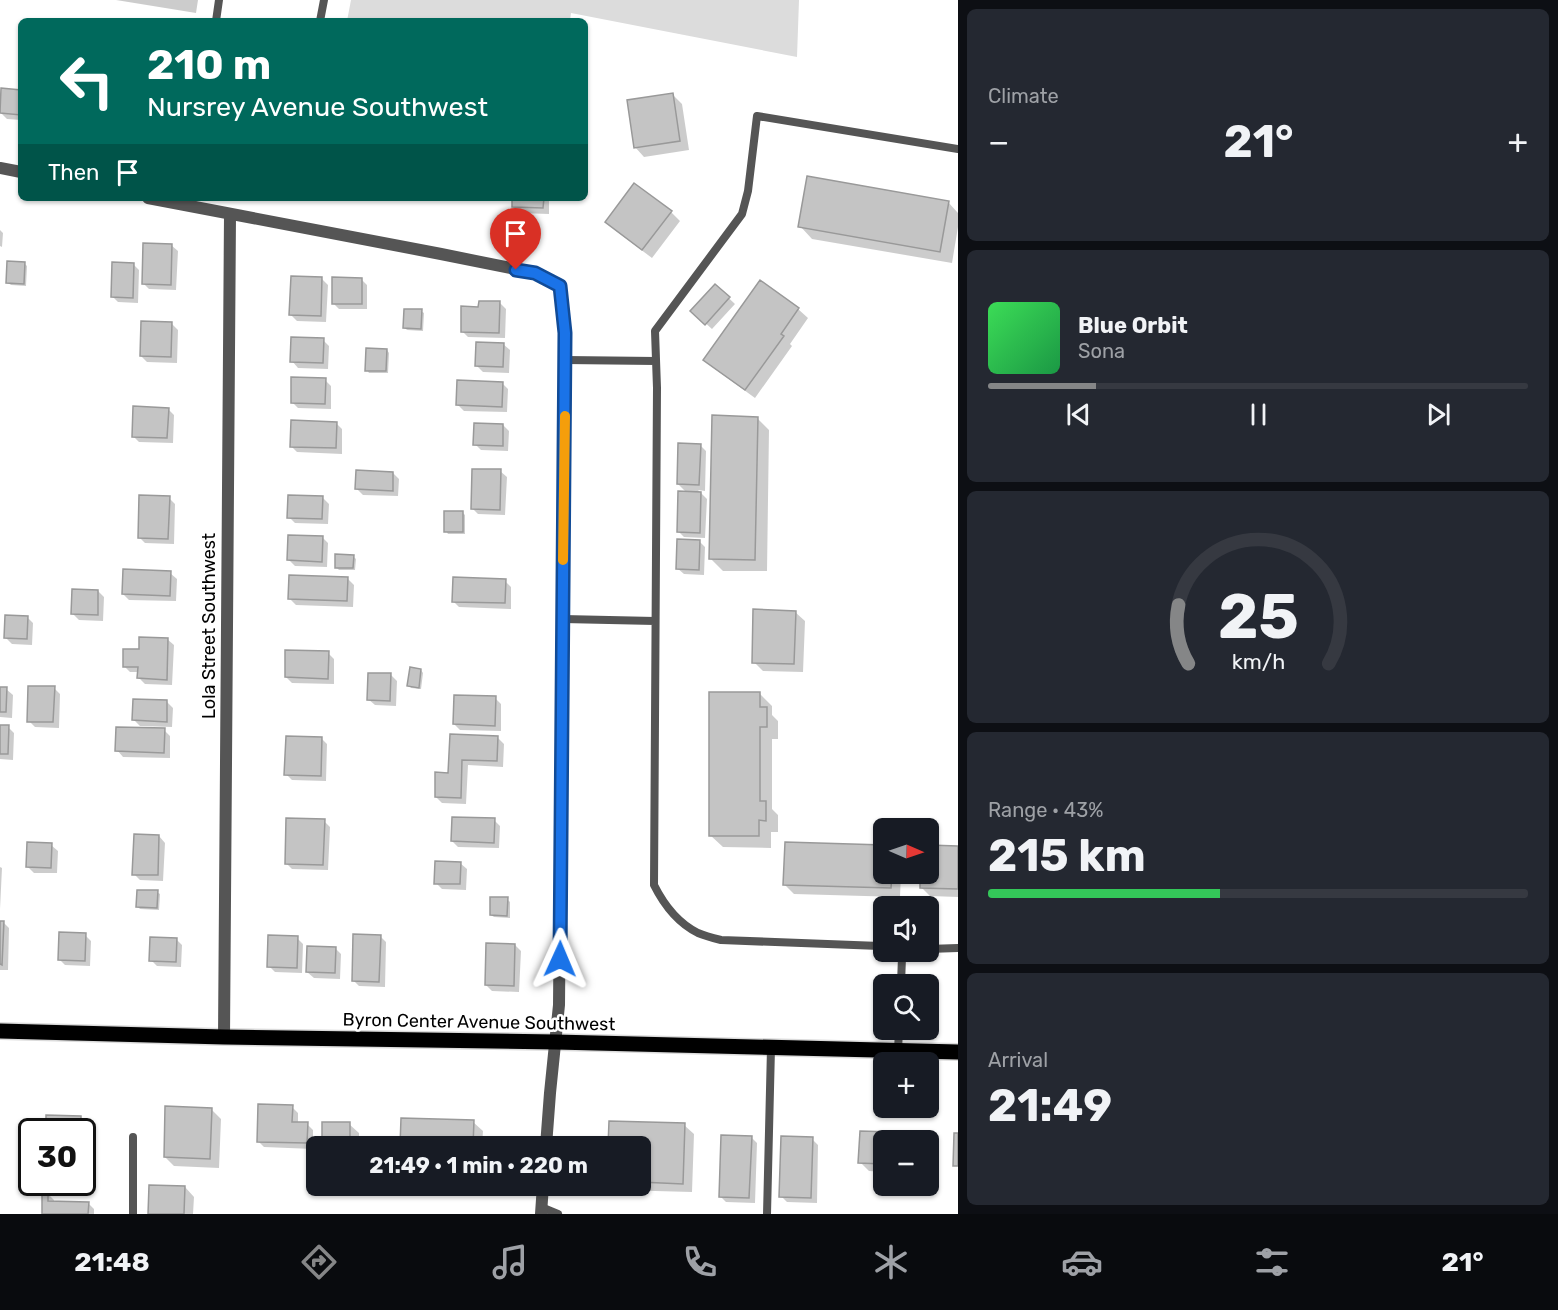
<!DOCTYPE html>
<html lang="en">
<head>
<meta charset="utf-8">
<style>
	:root { --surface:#171b24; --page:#242831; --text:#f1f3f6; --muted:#9ea1a6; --line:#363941; --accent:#858687 }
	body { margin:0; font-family:Rubik,sans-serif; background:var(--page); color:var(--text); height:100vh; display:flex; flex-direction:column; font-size:22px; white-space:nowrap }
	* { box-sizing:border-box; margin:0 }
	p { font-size:20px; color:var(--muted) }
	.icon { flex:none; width:33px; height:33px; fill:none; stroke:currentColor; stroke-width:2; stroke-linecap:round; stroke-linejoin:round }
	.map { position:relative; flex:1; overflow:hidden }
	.sheet { display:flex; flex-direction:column; gap:9px; padding:9px; background:#0d0f14; width:600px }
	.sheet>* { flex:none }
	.top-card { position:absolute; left:18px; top:18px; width:570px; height:183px; border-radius:9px; box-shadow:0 2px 4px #0004; background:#00695c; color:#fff; overflow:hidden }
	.needle { width:39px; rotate:92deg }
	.fabs { position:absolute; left:873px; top:818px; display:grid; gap:12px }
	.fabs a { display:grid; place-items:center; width:66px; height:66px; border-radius:9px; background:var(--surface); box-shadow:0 2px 4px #0004; font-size:30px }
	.speed { position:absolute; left:18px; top:1118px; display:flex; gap:12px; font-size:30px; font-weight:700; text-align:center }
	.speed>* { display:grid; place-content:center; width:78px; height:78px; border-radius:50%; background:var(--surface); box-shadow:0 2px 4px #0004; line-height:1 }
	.speed .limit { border:3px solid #111; border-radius:9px; background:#fff; color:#111 }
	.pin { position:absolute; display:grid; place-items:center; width:51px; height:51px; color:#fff; margin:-62px -26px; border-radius:50% 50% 50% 0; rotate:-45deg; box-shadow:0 0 6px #0007 }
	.pin .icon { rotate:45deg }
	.me { position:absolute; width:66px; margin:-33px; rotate:1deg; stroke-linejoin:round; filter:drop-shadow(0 0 4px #0008) }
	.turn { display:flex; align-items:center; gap:21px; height:126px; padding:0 30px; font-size:27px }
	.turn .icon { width:78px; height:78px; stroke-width:2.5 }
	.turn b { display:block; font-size:42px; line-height:51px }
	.then { display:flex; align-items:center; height:57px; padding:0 30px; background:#0003; gap:12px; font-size:22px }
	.big { font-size:45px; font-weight:700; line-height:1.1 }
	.sheet .tile { flex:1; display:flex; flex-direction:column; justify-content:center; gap:9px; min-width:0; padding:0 21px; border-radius:9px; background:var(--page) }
	.sheet .dial { align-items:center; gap:0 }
	.dial svg { height:156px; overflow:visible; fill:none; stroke:var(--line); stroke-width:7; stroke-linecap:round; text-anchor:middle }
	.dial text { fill:var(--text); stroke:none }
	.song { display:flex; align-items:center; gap:18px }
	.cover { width:72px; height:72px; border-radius:9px; background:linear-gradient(135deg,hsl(130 70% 55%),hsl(140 70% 35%)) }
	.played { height:6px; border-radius:3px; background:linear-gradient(90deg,var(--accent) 20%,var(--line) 20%) }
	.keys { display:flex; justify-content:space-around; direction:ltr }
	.heat { display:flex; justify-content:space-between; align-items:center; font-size:33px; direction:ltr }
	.charge { height:9px; border-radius:4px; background:linear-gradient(90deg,#34c759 43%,var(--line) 0) }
	.trip { position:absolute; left:306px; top:1136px; width:345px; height:60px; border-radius:9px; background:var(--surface); box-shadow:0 2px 4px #0004; font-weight:700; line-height:60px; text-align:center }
	.tab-bar { display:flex; height:96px; justify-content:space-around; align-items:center; background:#090b0e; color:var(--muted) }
	.tab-bar .icon { width:42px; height:42px }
	.tab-bar .on { color:var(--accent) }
	.tab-bar b { font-size:27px; color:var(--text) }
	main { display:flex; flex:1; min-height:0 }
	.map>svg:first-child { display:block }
	.green { fill:#dcdcdc }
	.shadow { fill:#0003 }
	.building { fill:#c4c4c4; stroke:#999; stroke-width:1.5 }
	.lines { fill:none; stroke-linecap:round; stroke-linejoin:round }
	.primary-casing { stroke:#dbdbdb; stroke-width:18 }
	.service { stroke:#555; stroke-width:8 }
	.minor { stroke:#555; stroke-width:12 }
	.primary { stroke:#000; stroke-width:15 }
	.route-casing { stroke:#114b97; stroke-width:15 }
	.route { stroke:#1a73e8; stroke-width:10 }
	.slow { stroke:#f59e0b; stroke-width:10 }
	.labels { text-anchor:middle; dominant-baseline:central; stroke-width:5; stroke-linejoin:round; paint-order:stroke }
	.street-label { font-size:18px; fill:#000; stroke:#fff }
</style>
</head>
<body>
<main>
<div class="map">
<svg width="958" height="1214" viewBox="0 0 958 1214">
	<rect width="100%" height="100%" fill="#fff"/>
	<path class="green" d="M351,0H799L797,57L571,13L570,21H347Z"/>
	<path class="shadow" d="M116,0H198L196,13Z
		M21,92V120L7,119L1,113Z
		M673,95L682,104L689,150L644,157L635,147Z
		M514,198H549V214L519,213L513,207Z
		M948,202L958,213V227L952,263L812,239L800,226Z
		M671,212L680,221L652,258L616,231L607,222Z
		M0,230L3,233L2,247L0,246Z
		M171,245L178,251L176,290L149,289L143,283Z
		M24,263L27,266L26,286L11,285L8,283Z
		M133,264L139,270L138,303L118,302L112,296Z
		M322,279L328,285L326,322L297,321L291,315Z
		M361,279L367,285V309H339L333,303Z
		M761,282L798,309L808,318L790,344L792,346L755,398L715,369L705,359Z
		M716,286L735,304L712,329L692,311Z
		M500,303L506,309L505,338L468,337L462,331L480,308Z
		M421,311L424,313L423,331L407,330L405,328Z
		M172,324L178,330L177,363L147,362L141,356Z
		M323,340L329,346L328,369L298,368L292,361Z
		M503,344L510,350L509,373L483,372L477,366Z
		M387,350L389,353L388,373H369L367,370Z
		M325,380L331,386V409L298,408L292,402Z
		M502,383L508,389L507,412L464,411L458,405Z
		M168,409L174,415L173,443L139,442L133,436Z
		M757,418L769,430L767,571H723L710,558Z
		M336,423L342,429V454L297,452L291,446Z
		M503,425L509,431L508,451L481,450L475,444Z
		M700,445L706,451L705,491L698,490L707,499L705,538L684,537L678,531L687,493L678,484Z
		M500,471L507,477L505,515L478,514L472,508Z
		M393,473L399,479L398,496L363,495L357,489Z
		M169,498L175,504L174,544L145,543L139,537Z
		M323,498L329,504L328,524L295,523L289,517Z
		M462,512L465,515V534H448L446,531Z
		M322,537L328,543L327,567L295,566L289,560Z
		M699,541L705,547L704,575L684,574L677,568Z
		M353,556L356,559L355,570H339L336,567Z
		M170,573L177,579L176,601L129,600L123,594Z
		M348,579L354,585L353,607L296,605L290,599Z
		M505,581L511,587V609L459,607L453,601Z
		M98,591L104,597L103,621L79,620L73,614Z
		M795,612L805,621L803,672L763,671L754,662Z
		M27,617L33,623L32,645L12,644L6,638Z
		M167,639L174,645L172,685L145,684L139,678V672H130L124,666L140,651Z
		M328,653L334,659V684L292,683L286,677Z
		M421,670L423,673L421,689L411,688L409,685Z
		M391,675L397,681L396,706L375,705L368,699Z
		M54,688L60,694L59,728L35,727L29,721Z
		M0,689H6L13,695L12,718L0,717Z
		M760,694L772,706V715L778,721V739H772V809L778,815V832H771V848L723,847L710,835Z
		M495,698L501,704V731L460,730L454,724Z
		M167,702L173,708L172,727L140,726L134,720Z
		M0,726L8,727L14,733L13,760L0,759Z
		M164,730L170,736V758L123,757L117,750Z
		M451,736L498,738L504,744L503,767L468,765L466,804L442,803L436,797L450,774Z
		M321,738L327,744L326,781L292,780L286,774Z
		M494,820L500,826L499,848L458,847L452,841Z
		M324,821L330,827L328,870L292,869L286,863Z
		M159,836L165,843L163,881L140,880L134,874Z
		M51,845L58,851L57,873H34L28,867Z
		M928,846L958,847V897L930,896L921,887L922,873H928Z
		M460,863L467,869L466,890L442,889L436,883Z
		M0,867L2,868L0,909Z
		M884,873H901L900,897L794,894L785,885Z
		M157,892L160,894L159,910L140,909L138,907Z
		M507,899L510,902V918L494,917L491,915Z
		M0,922H3L9,928L8,970H0Z
		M85,935L91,941L90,966L65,965L59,959Z
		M380,936L386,942L385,987L359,986L353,980Z
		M297,938L303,944L302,973L275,972L269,966Z
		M176,939L182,945L181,967L157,966L151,960Z
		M515,945L521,951L519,992L492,991L486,985Z
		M335,948L341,954L340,979L314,978L307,972Z
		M292,1107L298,1113V1123L307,1124L313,1130V1149L264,1147L258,1141Z
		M211,1109L221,1119L219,1168L174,1166L165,1157Z
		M81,1118L87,1124L86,1153H82V1131H47Z
		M473,1122L483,1131L482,1146H401Z
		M349,1124L359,1133V1144H380L382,1146H323Z
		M684,1125L694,1134L692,1192L618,1190L613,1185H640V1146H610Z
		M861,1132L927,1134L937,1144L936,1174L928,1173V1140H884V1172L869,1171L860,1162Z
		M751,1137L757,1143L755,1203L726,1202L720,1196Z
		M812,1139L818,1145L817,1203L787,1202L781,1196Z
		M330,1185H389V1188H332Z
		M426,1185H481V1187Z
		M185,1187L194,1197L193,1214H149Z
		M48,1194L54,1200V1203H88L94,1209V1214H43Z"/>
	<path class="building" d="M1,88L21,90V115L0,113Z
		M673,93L680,141L634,148L627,100Z
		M807,176L949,201L940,252L798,227Z
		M634,183L672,211L642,250L605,222Z
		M512,198H544L543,208L512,207Z
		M143,243L172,244L171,285L142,284Z
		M7,261L25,262L24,284L6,283Z
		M112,262L134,263L133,298L111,297Z
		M291,276L322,277L321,316L289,315Z
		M332,277L362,278V304H332Z
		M760,280L799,308L781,334L784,336L745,390L703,360Z
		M715,284L730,297L705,325L690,311Z
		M479,301H500L499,333L461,332V306L478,307Z
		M404,309H422L421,329L403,328Z
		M141,321L172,322L171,357L140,356Z
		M291,337L324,338L323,363L290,362Z
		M476,342L504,343L503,367L475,366Z
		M366,348L387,349L386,371H365Z
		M291,377L326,378L325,404L291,403Z
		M457,380L503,382L502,407L456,405Z
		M133,406L169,408L167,438L132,437Z
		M712,415L758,417L755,560L709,559Z
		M291,420L337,422L336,448L290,447Z
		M474,423L503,424V446L473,445Z
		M678,443L701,444L699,485L677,484Z
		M472,469H501L500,510L471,509Z
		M356,470L393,472V491L355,489Z
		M678,491L701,492L700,533L677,532Z
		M139,495L170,496L168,539L138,538Z
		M288,495L323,496L322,519L287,518Z
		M444,511H463V532H444Z
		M288,535L323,536L322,562L287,560Z
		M677,539L700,540L699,570L676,569Z
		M335,554L354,555L353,568H335Z
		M123,569L171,571L170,596L122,594Z
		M289,575L348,577L347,601L288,599Z
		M453,577L506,579L505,603L452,602Z
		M72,589L98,590V615L71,614Z
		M753,609L796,611L794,664L752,663Z
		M5,615L28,616L27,639L4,638Z
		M139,637L168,638L167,680L137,678L138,667H123V649H139Z
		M285,650L329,651L328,679L285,677Z
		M410,667L421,669L419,688L407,686Z
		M368,673H391L390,701L367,700Z
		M28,686H55L53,722H27Z
		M0,687H7L6,712H0Z
		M709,692H760V707H767V727H760V801H766V821L759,820V836H709Z
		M454,695L496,696L495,726L453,724Z
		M133,699L167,700V722L132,720Z
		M0,725H9L8,754H0Z
		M116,727L165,728L164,753L115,751Z
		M450,734L498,736L497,761L462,760L461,798L435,797V772L448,773Z
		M286,736L322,737L321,776L284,775Z
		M452,817L495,818L494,843L451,841Z
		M286,818L325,819L323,865L285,864Z
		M134,834L159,835L158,875H132Z
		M27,842L52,843L51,868L26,867Z
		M785,842L884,845V873H892L891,888L783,885Z
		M928,845L958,846V889L920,888V873H928Z
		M435,861L461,862L460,884H434Z
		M137,890H158L157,908L136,907Z
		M490,897H508L507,916L490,915Z
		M0,921H4L2,965L0,964Z
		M59,932L86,933L85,961L58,960Z
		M353,934L381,935L379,982L352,981Z
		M268,935L298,936L297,968L267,967Z
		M150,937L177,938L176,962L149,961Z
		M486,943L515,944L514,986L485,985Z
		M307,946L336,947L335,973L306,972Z
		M258,1104L293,1105L292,1122H308L307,1143L257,1142Z
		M165,1106L212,1108L210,1159L164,1157Z
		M46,1115L81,1116V1131H46Z
		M401,1118L474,1120L473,1146H400Z
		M609,1121L685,1123L683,1184L640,1182V1146H608Z
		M322,1122H350V1142L381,1143V1146H322Z
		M860,1131L928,1133V1140H884V1164L858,1163Z
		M954,1133H958V1166H953Z
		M721,1135L752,1136L749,1198L719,1197Z
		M781,1136L813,1137L811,1198L779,1197Z
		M149,1185L185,1186L184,1214H148Z
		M42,1192H48V1201L89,1202L88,1214H42Z"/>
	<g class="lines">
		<g class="primary-casing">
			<path id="primary" d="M0,1031L224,1037L556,1042L958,1052"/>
		</g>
		<path class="service" d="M216,21L219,0
			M320,21L324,0
			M565,360L656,361
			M563,619L655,621
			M884,948L880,946L721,940C713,938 705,936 698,933C678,923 664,905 654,885L657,388L655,331L742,214L748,191L757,116L958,149
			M928,949L958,948
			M890,951L902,957L918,951
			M901,984L902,957
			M898,1051L899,1029
			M541,1207L558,1214
			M133,1214V1137
			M767,1214L771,1048"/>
		<path class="minor" d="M0,168L21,172
			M148,198L441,254L535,273L560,286L565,333L559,1005L550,1093L546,1146
			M224,1037L230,215
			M541,1214L543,1185"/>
		<use href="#primary" class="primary"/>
	</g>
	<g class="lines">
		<g class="route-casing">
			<path id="route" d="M516,270L535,273L560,286L565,333L560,959"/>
		</g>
		<use href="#route" class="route"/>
		<path class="slow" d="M563,560L565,416"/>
	</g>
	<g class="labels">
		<g class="street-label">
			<text transform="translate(209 626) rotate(-90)">Lola Street Southwest</text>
			<text transform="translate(479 1022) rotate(1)">Byron Center Avenue Southwest</text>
		</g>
	</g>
</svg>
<div class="fabs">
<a><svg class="needle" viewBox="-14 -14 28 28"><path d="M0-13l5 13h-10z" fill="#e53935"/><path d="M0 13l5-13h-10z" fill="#9ea1a6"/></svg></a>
<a><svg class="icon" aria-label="sound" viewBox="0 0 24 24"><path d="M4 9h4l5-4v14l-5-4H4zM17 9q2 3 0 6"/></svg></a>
<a><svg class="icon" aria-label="search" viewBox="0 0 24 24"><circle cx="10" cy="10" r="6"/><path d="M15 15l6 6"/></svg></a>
<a>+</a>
<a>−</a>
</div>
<div class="speed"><div class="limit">30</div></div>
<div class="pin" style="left:516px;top:270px;background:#d93025"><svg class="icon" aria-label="arrive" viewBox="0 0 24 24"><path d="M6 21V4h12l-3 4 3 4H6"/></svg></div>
<svg class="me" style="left:560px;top:959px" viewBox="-20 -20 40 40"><path d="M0-17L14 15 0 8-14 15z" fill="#1a73e8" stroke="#fff" stroke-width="4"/></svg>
<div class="trip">21:49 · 1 min · 220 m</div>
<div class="top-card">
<div class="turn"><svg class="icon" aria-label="left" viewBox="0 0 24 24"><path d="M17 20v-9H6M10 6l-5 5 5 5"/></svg><div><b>210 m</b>Nursrey Avenue Southwest</div></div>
<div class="then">Then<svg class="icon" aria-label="arrive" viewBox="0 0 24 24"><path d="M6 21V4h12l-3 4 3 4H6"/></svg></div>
</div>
</div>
<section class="sheet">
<div class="tile"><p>Climate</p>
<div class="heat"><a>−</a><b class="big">21°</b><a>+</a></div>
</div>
<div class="tile">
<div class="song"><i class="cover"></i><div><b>Blue Orbit</b><p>Sona</p></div></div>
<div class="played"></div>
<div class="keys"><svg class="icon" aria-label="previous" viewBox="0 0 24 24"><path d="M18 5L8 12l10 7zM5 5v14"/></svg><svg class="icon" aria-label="pause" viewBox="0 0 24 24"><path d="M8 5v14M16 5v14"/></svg><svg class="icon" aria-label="next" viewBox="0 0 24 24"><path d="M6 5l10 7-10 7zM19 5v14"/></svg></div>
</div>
<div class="tile dial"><svg viewBox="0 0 100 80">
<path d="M14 69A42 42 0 1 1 86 69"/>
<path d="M14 69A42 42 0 0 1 9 39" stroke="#858687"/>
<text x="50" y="56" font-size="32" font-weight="700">25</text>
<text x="50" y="72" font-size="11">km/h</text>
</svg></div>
<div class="tile"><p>Range · 43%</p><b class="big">215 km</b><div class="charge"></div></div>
<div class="tile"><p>Arrival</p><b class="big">21:49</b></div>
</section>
</main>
<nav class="tab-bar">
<b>21:48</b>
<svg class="icon on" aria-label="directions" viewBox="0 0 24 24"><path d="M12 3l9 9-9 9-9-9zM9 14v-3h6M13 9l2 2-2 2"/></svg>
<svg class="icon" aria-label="music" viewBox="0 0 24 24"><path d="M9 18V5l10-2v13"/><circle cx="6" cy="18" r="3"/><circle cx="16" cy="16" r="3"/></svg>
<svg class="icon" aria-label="phone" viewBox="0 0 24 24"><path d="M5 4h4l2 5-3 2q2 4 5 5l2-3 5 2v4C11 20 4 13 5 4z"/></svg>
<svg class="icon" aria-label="climate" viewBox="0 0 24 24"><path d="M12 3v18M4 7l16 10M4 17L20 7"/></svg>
<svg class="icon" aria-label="car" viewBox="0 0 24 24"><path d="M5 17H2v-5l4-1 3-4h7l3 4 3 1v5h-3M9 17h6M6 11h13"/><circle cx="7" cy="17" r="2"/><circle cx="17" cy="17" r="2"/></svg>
<svg class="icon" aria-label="filters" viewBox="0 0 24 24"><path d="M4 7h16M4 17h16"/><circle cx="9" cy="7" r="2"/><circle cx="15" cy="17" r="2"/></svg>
<b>21°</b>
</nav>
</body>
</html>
